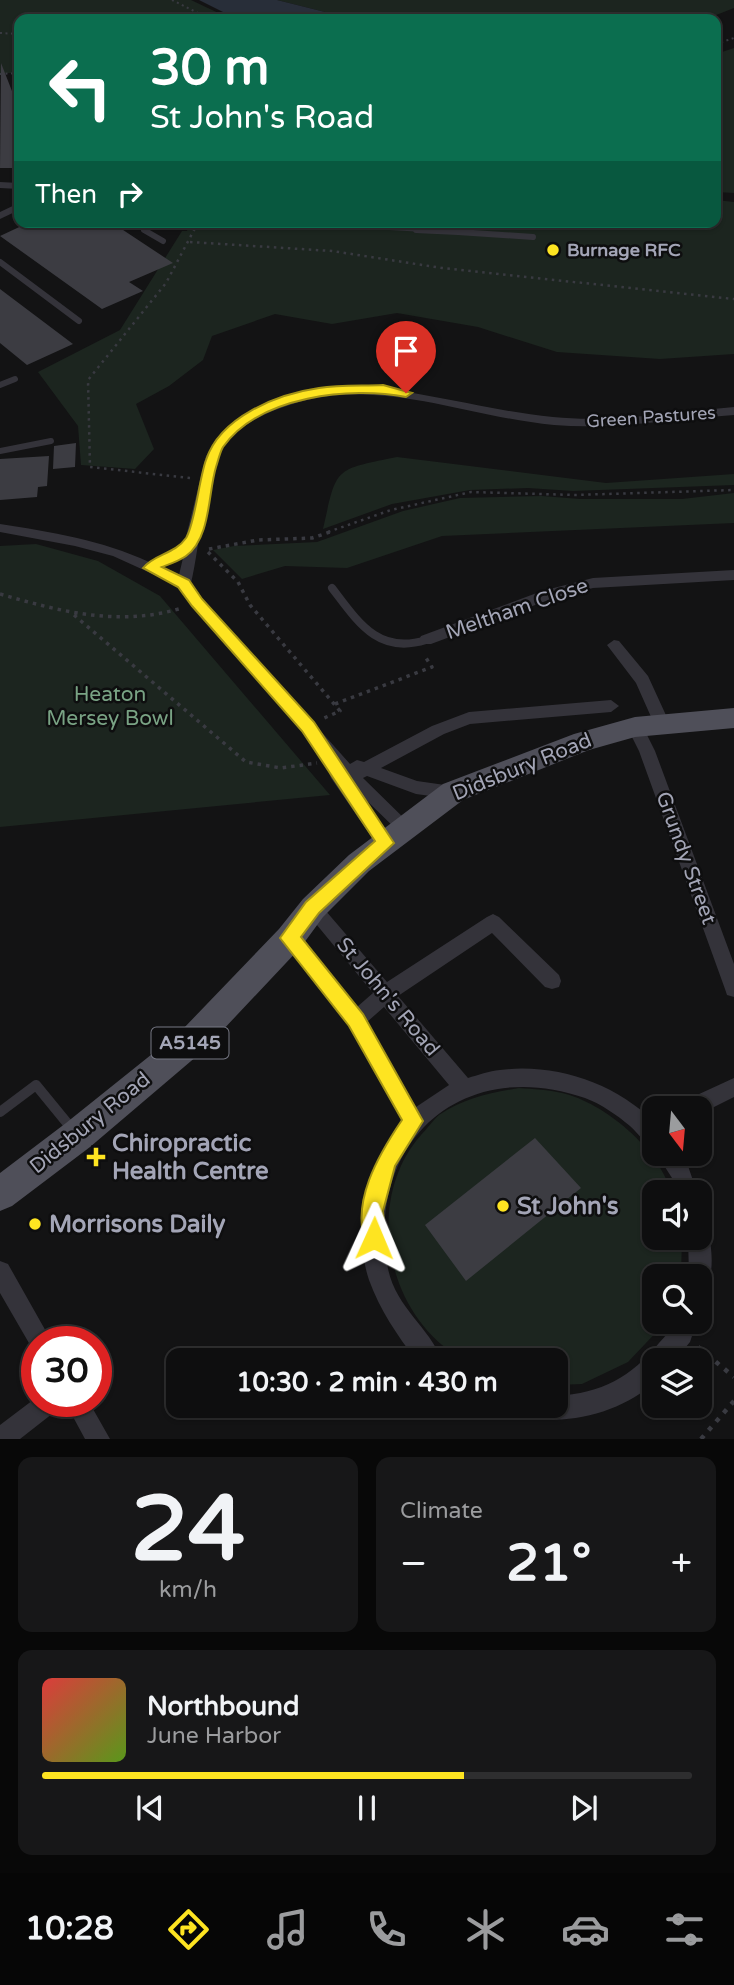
<!DOCTYPE html>
<html lang="en">
<head>
<meta charset="utf-8">
<style>
	:root { --surface:#0e0e0f; --page:#171718; --text:#f1f3f6; --muted:#9b9c9e; --line:#2e2e2f; --accent:#fee421 }
	body { margin:0; font-family:"Varela Round",sans-serif; background:var(--page); color:var(--text); height:100vh; display:flex; flex-direction:column; font-size:26px; white-space:nowrap }
	* { box-sizing:border-box; margin:0 }
	p { font-size:23px; color:var(--muted) }
	.icon { flex:none; width:38px; height:38px; fill:none; stroke:currentColor; stroke-width:2; stroke-linecap:round; stroke-linejoin:round }
	.map { position:relative; height:1439px; overflow:hidden }
	.drawer { display:flex; flex-direction:column; gap:18px; padding:18px; background:#080808; flex:1 }
	.drawer>* { flex:none }
	.banner { position:absolute; left:14px; top:14px; width:707px; height:214px; border-radius:14px; box-shadow:0 2px 5px #0004,0 0 0 2px var(--line); background:#0b6e4f; color:#fff; overflow:hidden }
	.needle { width:46px; rotate:164deg }
	.buttons { position:absolute; left:642px; top:1096px; display:grid; gap:14px }
	.buttons a { display:grid; place-items:center; width:70px; height:70px; border-radius:14px; background:var(--surface); box-shadow:0 2px 5px #0004,0 0 0 2px var(--line); font-size:35px }
	.speed { position:absolute; left:21px; top:1326px; display:flex; gap:14px; font-size:35px; font-weight:700; text-align:center }
	.speed>* { display:grid; place-content:center; width:91px; height:91px; border-radius:50%; background:var(--surface); box-shadow:0 2px 5px #0004,0 0 0 2px var(--line); line-height:1 }
	.speed .limit { border:10px solid #d22; background:#fff; color:#111 }
	.pin { position:absolute; display:grid; place-items:center; width:60px; height:60px; color:#fff; margin:-72px -30px; border-radius:50% 50% 50% 0; rotate:-45deg; box-shadow:0 0 7px #0007 }
	.pin .icon { rotate:45deg }
	.me { position:absolute; width:77px; margin:-38px; rotate:1deg; stroke-linejoin:round; filter:drop-shadow(0 0 5px #0008) }
	.turn { display:flex; align-items:center; gap:24px; height:147px; padding:0 21px; font-size:32px }
	.turn .icon { width:91px; height:91px; stroke-width:2.5 }
	.turn b { display:block; font-size:49px; line-height:60px }
	.then { display:flex; align-items:center; height:66px; padding:0 21px; background:#0003; gap:14px; font-size:26px }
	.big { font-size:52px; font-weight:700; line-height:1.1 }
	.drawer .card { flex:1; display:flex; flex-direction:column; justify-content:center; gap:10px; min-width:0; padding:0 24px; border-radius:14px; background:var(--page) }
	.drawer .dial { align-items:center; gap:0 }
	.dial b { font-size:91px; line-height:1 }
	.song { display:flex; align-items:center; gap:21px }
	.cover { width:84px; height:84px; border-radius:10px; background:linear-gradient(135deg,hsl(0 70% 55%),hsl(90 70% 35%)) }
	.played { height:7px; border-radius:4px; background:linear-gradient(90deg,var(--accent) 65%,var(--line) 65%) }
	.keys { display:flex; justify-content:space-around; direction:ltr }
	.heat { display:flex; justify-content:space-between; align-items:center; font-size:38px; direction:ltr }
	.drawer .tiles { flex:1; display:grid; gap:18px; grid-template-columns:1fr 1fr }
	.card:last-child { grid-column:span 2 }
	.trip { position:absolute; left:166px; top:1348px; width:402px; height:70px; border-radius:14px; background:var(--surface); box-shadow:0 2px 5px #0004,0 0 0 2px var(--line); font-weight:700; line-height:70px; text-align:center }
	.dock { display:flex; height:112px; justify-content:space-around; align-items:center; background:#060606; color:var(--muted) }
	.dock .icon { width:49px; height:49px }
	.dock .active { color:var(--accent) }
	.dock b { font-size:32px; color:var(--text) }
	.map>svg:first-child { display:block }
	.green { fill:#1c251f }
	.water { fill:#282e39 }
	.building { fill:#3c3c42 }
	.lines { fill:none; stroke-linecap:round; stroke-linejoin:round }
	.path-far3 { stroke:#393a41; stroke-width:2; stroke-dasharray:2 3.5; stroke-linecap:butt }
	.path-far2 { stroke:#393a41; stroke-width:2.5; stroke-dasharray:2.5 4.5; stroke-linecap:butt }
	.path-far1 { stroke:#393a41; stroke-width:3.5; stroke-dasharray:3.5 5; stroke-linecap:butt }
	.path { stroke:#393a41; stroke-width:4.5; stroke-dasharray:4.5 7; stroke-linecap:butt }
	.service-far3 { stroke:#34333a; stroke-width:4.5 }
	.service-far2 { stroke:#34333a; stroke-width:6 }
	.service-far1 { stroke:#34333a; stroke-width:8 }
	.service { stroke:#34333a; stroke-width:10 }
	.minor { fill:#34333a; fill-rule:evenodd }
	.primary { fill:#4f4f59; fill-rule:evenodd }
	.route { fill:#fee421; stroke:#a59415; stroke-width:2 }
	.poi-dot { fill:#fee421; stroke:#0e0e0f; stroke-width:2.5 }
	.labels { text-anchor:middle; dominant-baseline:central; stroke-width:5; stroke-linejoin:round; paint-order:stroke }
	.far-poi-label { font-size:18px; font-weight:bold; fill:#a3a5b6; stroke:#0e0e0f; text-anchor:start }
	.far-street-label { font-size:18px; fill:#a3a5b6; stroke:#0e0e0f }
	.shield { fill:#0e0e0f; stroke:#767884; stroke-width:2 }
	.shield-label { font-size:19px; font-weight:bold; fill:#a3a5b6 }
	.street-label { font-size:21px; fill:#a3a5b6; stroke:#0e0e0f }
	.park-label { font-size:21px; fill:#79a384; stroke:#0e0e0f }
	.near-poi-label { font-size:24px; font-weight:bold; fill:#a3a5b6; stroke:#0e0e0f; text-anchor:start }
</style>
</head>
<body>
<div class="map">
<svg width="734" height="1439" viewBox="0 0 734 1439">
	<rect width="100%" height="100%" fill="#131314"/>
	<path class="green" d="M0,0H191L231,19H19V73H0Z
		M277,0H734V8L706,19H353Z
		M734,48V193L716,192V54Z
		M716,200L734,202V354L660,359L557,352L478,327L397,313L332,324L275,314L212,336L203,360L169,386L136,404L154,449L135,469L81,465L78,426L38,372L120,330L182,231H187L190,222H716Z
		M397,457L606,483L734,474V485L573,491L528,488L470,490L392,504L323,529C337,467 333,470 397,457Z
		M734,493V523L442,536L347,568L285,566L242,579L213,550L234,546L317,542L403,511L460,498L542,496L580,499H682Z
		M36,544L98,561L160,596L330,795L0,827V546Z
		M519,1088C533,1089 549,1090 562,1093C605,1103 659,1149 671,1192H654V1237H682L681,1276H654V1321H664L663,1325L628,1362L582,1384L557,1385L556,1360C540,1360 471,1364 461,1358C385,1315 364,1199 421,1135C427,1129 433,1120 439,1115C464,1098 490,1093 519,1088Z"/>
	<path class="water" d="M199,0H277L353,19H237Z"/>
	<path class="building" d="M1,63L19,109V168H0Z
		M30,222H111L173,263L129,282L143,291L102,309L0,236Z
		M0,289L73,344L27,365L0,343Z
		M76,443L75,467L53,469L54,446Z
		M49,456L47,486L38,487L37,497L0,500V459Z
		M535,1138L581,1188L466,1281L425,1225Z"/>
	<g class="lines">
		<path class="path-far3" d="M172,0L210,19
			M0,33L19,34
			M716,44L734,38
			M0,74L19,73
			M194,231L197,222"/>
		<path class="path-far2" d="M190,242L332,251L442,268L734,299
			M190,478L90,467L88,380L166,283L194,230
			M328,532L391,510L471,492L575,495L734,490"/>
		<path class="path-far1" d="M209,549L258,540L312,538L333,531
			M208,552L238,582L250,605L340,711L322,719
			M0,594C62,612 119,627 182,608
			M74,615L246,762L281,768L317,763
			M335,704L432,667L424,655"/>
		<path class="path" d="M698,1347L734,1377
			M701,1439L734,1401"/>
		<path class="service-far3" d="M132,222L147,231
			M290,222L446,231
			M458,231L460,222"/>
		<path class="service-far2" d="M144,230L163,241
			M416,230L458,232V230
			M458,232L533,237
			M0,262L79,321
			M0,385L15,379
			M0,451L51,441"/>
		<path class="service-far1" d="M332,588C358,622 378,655 426,640"/>
		<path class="service" d="M0,1112L36,1085L72,1129"/>
		<path class="minor" d="M0,182L19,183V189L0,188Z
			M19,203V210L0,219V212Z
			M336,386C411,386 480,410 553,417C613,423 674,412 734,407V415C674,419 614,430 554,425C458,416 373,372 278,409C259,416 238,428 225,444C204,472 200,547 191,583L202,598L350,764L357,760L364,762L432,726L469,712L611,700L619,706L611,712L470,724L444,734L381,768L417,781L459,787L461,792L459,797L453,799L416,794L367,776L363,778L413,827L411,832L405,834L399,832L363,797L394,843L391,848L385,850L379,848L331,778L329,773L334,768L192,606L179,586L113,556L75,546L0,532V524C51,532 102,540 149,562L178,549L186,537L206,456L223,432L260,407L296,393ZM183,558L179,575L162,567Z
			M734,570V580L593,588L551,599L431,644H421L419,640L421,636L542,591L593,578Z
			M614,640L619,641L648,676L670,724L668,728H656L636,683L607,645Z
			M635,721L641,723L655,751L734,964V997L727,995L725,989L639,751L627,727L629,723Z
			M313,900L319,903L387,982L487,917L493,914L499,917L559,975L561,981L559,987L552,989L545,987L492,933L398,996L468,1078C478,1075 489,1071 500,1070C555,1063 615,1083 654,1122V1147C644,1143 638,1133 630,1126C617,1115 601,1104 585,1098C465,1056 368,1138 387,1263C393,1306 428,1325 442,1360H416C397,1335 380,1310 369,1280C352,1229 366,1161 403,1122L349,1026L281,938L284,932L290,930L296,932L357,1007L373,993L307,913L304,908L307,903ZM384,1007L449,1085L416,1107L367,1022Z
			M734,1078V1097L700,1114V1108H681L684,1101Z
			M656,1153H679L688,1166L697,1192H677L672,1178Z
			M700,1227L707,1229C712,1244 714,1269 708,1284L700,1287V1276H689L688,1237H700Z
			M0,1261L8,1264L52,1342H37V1351L33,1350L0,1293Z
			M675,1321H697L690,1342L675,1360H654V1382C624,1412 559,1430 519,1413L516,1405H556V1396C602,1393 631,1377 659,1343C665,1336 672,1330 675,1321Z
			M37,1397V1402H61L57,1410L20,1439H0V1425Z
			M65,1402H89L110,1439H85Z"/>
		<path class="primary" d="M734,708V728L635,737L589,750L463,800L369,871L323,917L301,947L204,1050L90,1147L12,1206L0,1211V1173L66,1123L182,1030L279,929L303,899L349,855L443,784L574,734L635,717Z"/>
	</g>
	<path class="route" d="M383,385L412,393L406,397C351,386 259,396 223,447C220,452 218,461 216,467C208,493 211,538 186,556C179,561 170,564 162,567L189,580L202,599L314,722L394,843L319,913L301,937L363,1014L423,1121L395,1166L383,1211L385,1238L382,1246L374,1249L367,1246C349,1204 379,1154 402,1120L349,1026L280,938L306,902L375,841L302,731L192,606L178,587L143,568C154,554 175,554 186,538C195,524 199,479 206,460C220,417 277,394 319,388C340,385 362,386 383,385Z"/>
	<g class="poi-dot">
		<circle cx="553" cy="250" r="7"/>
		<path d="M92.5 1146.5h7v7h7v7h-7v7h-7v-7h-7v-7h7z"/>
		<circle cx="503" cy="1206" r="7"/>
		<circle cx="35" cy="1224" r="7"/>
	</g>
	<g class="labels">
		<g class="far-poi-label">
			<text x="567" y="250">Burnage RFC</text>
		</g>
		<g class="far-street-label">
			<text transform="translate(651 417) rotate(-4)">Green Pastures</text>
		</g>
		<rect class="shield" x="151.5" y="1027.5" width="77" height="31" rx="5"/>
		<g class="shield-label">
			<text x="190" y="1043">A5145</text>
		</g>
		<g class="street-label">
			<text transform="translate(517 609) rotate(-19)">Meltham Close</text>
			<text transform="translate(522 767) rotate(-22)">Didsbury Road</text>
			<text transform="translate(686 858) rotate(70)">Grundy Street</text>
			<text transform="translate(388 997) rotate(50)">St John's Road</text>
			<text transform="translate(90 1123) rotate(-39)">Didsbury Road</text>
		</g>
		<g class="park-label">
			<text x="110" y="694">Heaton<tspan x="110" dy="24">Mersey Bowl</tspan></text>
		</g>
		<g class="near-poi-label">
			<text x="112" y="1143">Chiropractic<tspan x="112" dy="28">Health Centre</tspan></text>
			<text x="517" y="1206">St John's</text>
			<text x="49" y="1224">Morrisons Daily</text>
		</g>
	</g>
</svg>
<div class="buttons">
<a><svg class="needle" viewBox="-14 -14 28 28"><path d="M0-13l5 13h-10z" fill="#e53935"/><path d="M0 13l5-13h-10z" fill="#9b9c9e"/></svg></a>
<a><svg class="icon" aria-label="sound" viewBox="0 0 24 24"><path d="M4 9h4l5-4v14l-5-4H4zM17 9q2 3 0 6"/></svg></a>
<a><svg class="icon" aria-label="search" viewBox="0 0 24 24"><circle cx="10" cy="10" r="6"/><path d="M15 15l6 6"/></svg></a>
<a><svg class="icon" aria-label="layers" viewBox="0 0 24 24"><path d="M12 4l9 5-9 5-9-5zM3 14l9 5 9-5"/></svg></a>
</div>
<div class="speed"><div class="limit">30</div></div>
<div class="pin" style="left:406px;top:393px;background:#d93025"><svg class="icon" aria-label="arrive" viewBox="0 0 24 24"><path d="M6 21V4h12l-3 4 3 4H6"/></svg></div>
<svg class="me" style="left:374px;top:1238px" viewBox="-20 -20 40 40"><path d="M0-17L14 15 0 8-14 15z" fill="#fee421" stroke="#fff" stroke-width="4"/></svg>
<div class="trip">10:30 · 2 min · 430 m</div>
<div class="banner">
<div class="turn"><svg class="icon" aria-label="left" viewBox="0 0 24 24"><path d="M17 20v-9H6M10 6l-5 5 5 5"/></svg><div><b>30 m</b>St John's Road</div></div>
<div class="then">Then<svg class="icon" aria-label="right" viewBox="0 0 24 24"><path d="M7 20v-9h11M14 6l5 5-5 5"/></svg></div>
</div>
</div>
<section class="drawer">
<div class="tiles">
<div class="card dial"><b>24</b><p>km/h</p></div>
<div class="card"><p>Climate</p>
<div class="heat"><a>−</a><b class="big">21°</b><a>+</a></div>
</div>
<div class="card">
<div class="song"><i class="cover"></i><div><b>Northbound</b><p>June Harbor</p></div></div>
<div class="played"></div>
<div class="keys"><svg class="icon" aria-label="previous" viewBox="0 0 24 24"><path d="M18 5L8 12l10 7zM5 5v14"/></svg><svg class="icon" aria-label="pause" viewBox="0 0 24 24"><path d="M8 5v14M16 5v14"/></svg><svg class="icon" aria-label="next" viewBox="0 0 24 24"><path d="M6 5l10 7-10 7zM19 5v14"/></svg></div>
</div>
</div>
</section>
<nav class="dock">
<b>10:28</b>
<svg class="icon active" aria-label="directions" viewBox="0 0 24 24"><path d="M12 3l9 9-9 9-9-9zM9 14v-3h6M13 9l2 2-2 2"/></svg>
<svg class="icon" aria-label="music" viewBox="0 0 24 24"><path d="M9 18V5l10-2v13"/><circle cx="6" cy="18" r="3"/><circle cx="16" cy="16" r="3"/></svg>
<svg class="icon" aria-label="phone" viewBox="0 0 24 24"><path d="M5 4h4l2 5-3 2q2 4 5 5l2-3 5 2v4C11 20 4 13 5 4z"/></svg>
<svg class="icon" aria-label="climate" viewBox="0 0 24 24"><path d="M12 3v18M4 7l16 10M4 17L20 7"/></svg>
<svg class="icon" aria-label="car" viewBox="0 0 24 24"><path d="M5 17H2v-5l4-1 3-4h7l3 4 3 1v5h-3M9 17h6M6 11h13"/><circle cx="7" cy="17" r="2"/><circle cx="17" cy="17" r="2"/></svg>
<svg class="icon" aria-label="filters" viewBox="0 0 24 24"><path d="M4 7h16M4 17h16"/><circle cx="9" cy="7" r="2"/><circle cx="15" cy="17" r="2"/></svg>
</nav>
</body>
</html>
